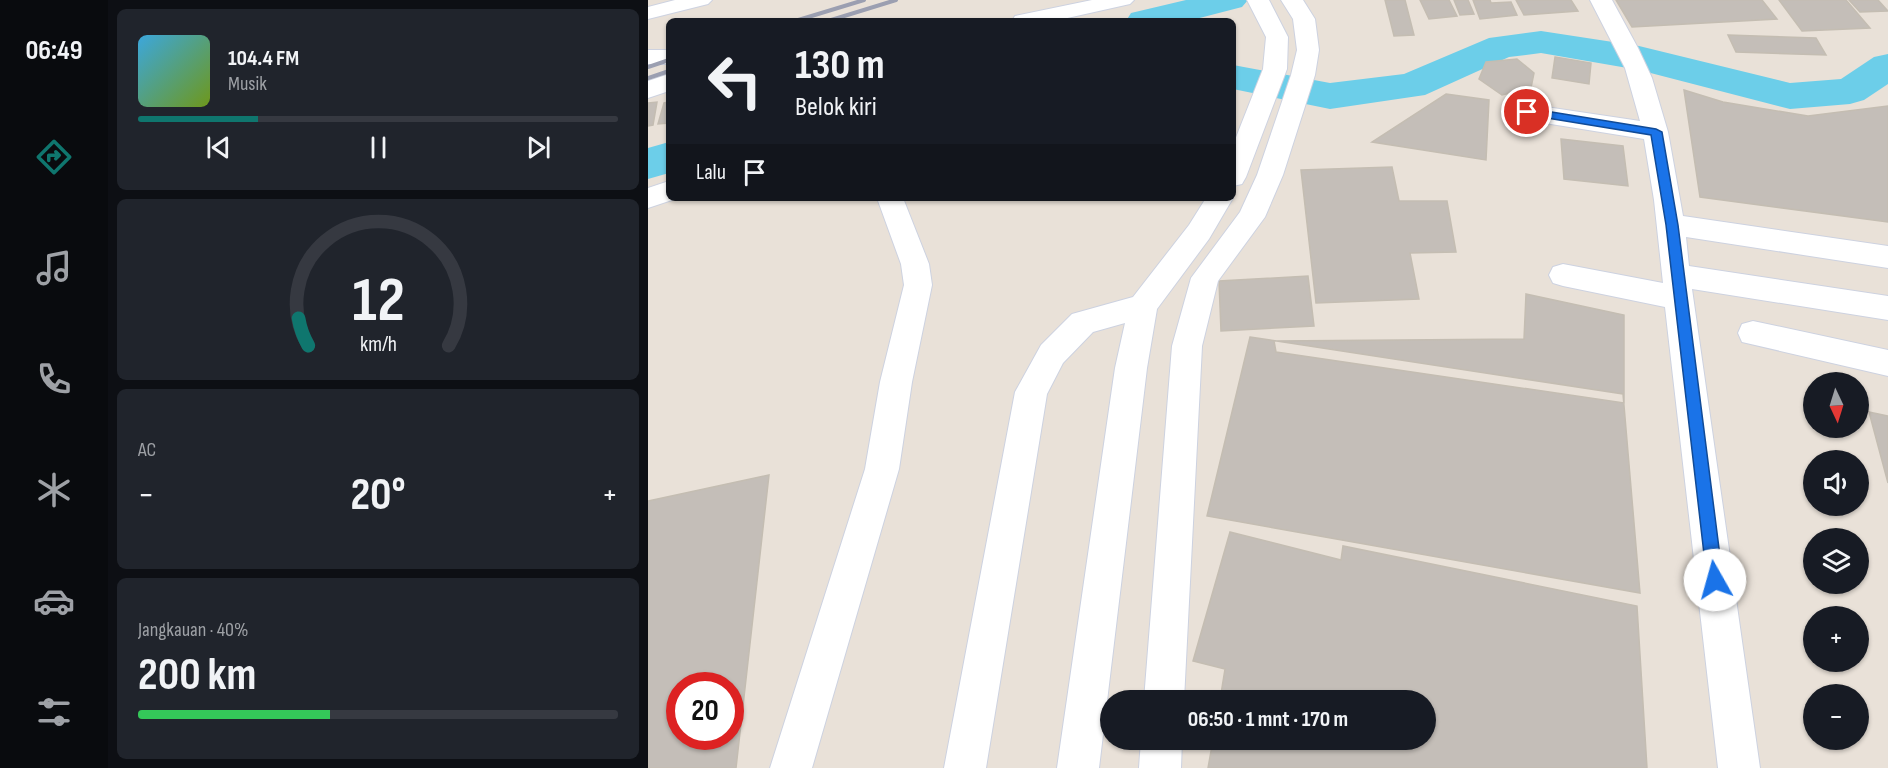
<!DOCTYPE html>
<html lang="id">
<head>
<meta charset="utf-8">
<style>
	:root { --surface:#171b24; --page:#20242c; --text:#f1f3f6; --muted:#9ea1a6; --line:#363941; --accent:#0f766e }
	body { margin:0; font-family:"Sofia Sans Condensed",sans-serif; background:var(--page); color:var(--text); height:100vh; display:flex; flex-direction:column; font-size:22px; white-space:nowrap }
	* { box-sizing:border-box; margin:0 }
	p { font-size:20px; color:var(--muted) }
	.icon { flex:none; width:33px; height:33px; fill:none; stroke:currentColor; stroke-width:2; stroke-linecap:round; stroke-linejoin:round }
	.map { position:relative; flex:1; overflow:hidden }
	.sheet { display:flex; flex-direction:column; gap:9px; padding:9px; background:#0d0f14; width:540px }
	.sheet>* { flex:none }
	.top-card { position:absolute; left:18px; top:18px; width:570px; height:183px; border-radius:9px; box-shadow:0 2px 4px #0004; background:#171b24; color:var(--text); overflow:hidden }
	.needle { width:39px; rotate:176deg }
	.buttons { position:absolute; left:1155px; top:372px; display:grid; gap:12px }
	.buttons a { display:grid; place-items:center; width:66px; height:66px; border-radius:50%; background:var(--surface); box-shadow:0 2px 4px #0004; font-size:30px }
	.speed { position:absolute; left:18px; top:672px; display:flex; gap:12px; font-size:30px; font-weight:700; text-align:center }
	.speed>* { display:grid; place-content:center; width:78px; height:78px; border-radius:50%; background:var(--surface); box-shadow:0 2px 4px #0004; line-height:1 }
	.speed .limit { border:9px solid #d22; background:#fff; color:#111 }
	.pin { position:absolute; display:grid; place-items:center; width:51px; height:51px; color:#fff; margin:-26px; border:3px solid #fff; border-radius:50%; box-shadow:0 2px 6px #0007 }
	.me { position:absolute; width:66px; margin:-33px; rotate:353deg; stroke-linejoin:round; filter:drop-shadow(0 0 4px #0008) }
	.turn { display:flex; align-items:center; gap:21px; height:126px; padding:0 30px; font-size:27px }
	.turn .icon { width:78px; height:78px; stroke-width:2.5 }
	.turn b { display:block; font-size:42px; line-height:51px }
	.then { display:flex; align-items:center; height:57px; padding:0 30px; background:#0003; gap:12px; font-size:22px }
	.big { font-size:45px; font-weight:700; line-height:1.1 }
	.sheet .tile { flex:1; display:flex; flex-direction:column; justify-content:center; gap:9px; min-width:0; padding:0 21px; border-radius:9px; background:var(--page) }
	.sheet .dial { align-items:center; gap:0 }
	.dial svg { height:156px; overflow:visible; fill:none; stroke:var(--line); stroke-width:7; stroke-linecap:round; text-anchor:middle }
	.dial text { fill:var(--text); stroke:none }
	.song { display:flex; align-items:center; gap:18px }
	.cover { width:72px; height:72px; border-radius:9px; background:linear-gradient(135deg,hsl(200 70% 55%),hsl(80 70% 35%)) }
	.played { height:6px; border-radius:3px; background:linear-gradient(90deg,var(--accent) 25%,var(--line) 25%) }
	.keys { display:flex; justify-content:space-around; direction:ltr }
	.heat { display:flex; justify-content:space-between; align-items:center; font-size:33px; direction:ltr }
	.charge { height:9px; border-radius:4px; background:linear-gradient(90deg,#34c759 40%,var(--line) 0) }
	.trip { position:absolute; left:452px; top:690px; width:336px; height:60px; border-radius:30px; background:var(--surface); box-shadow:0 2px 4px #0004; font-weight:700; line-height:60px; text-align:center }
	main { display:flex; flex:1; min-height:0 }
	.menu { display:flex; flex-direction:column; width:108px; justify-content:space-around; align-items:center; background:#090b0e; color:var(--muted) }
	.menu .icon { width:42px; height:42px }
	.menu .selected { color:var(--accent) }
	.menu b { font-size:27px; color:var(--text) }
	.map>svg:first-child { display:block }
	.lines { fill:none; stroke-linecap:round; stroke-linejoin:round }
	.river { fill:#6ccee9; fill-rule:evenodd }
	.building { fill:#c4beb8; stroke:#c4bdb2; stroke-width:1.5; fill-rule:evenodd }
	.minor-casing { stroke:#cdd2e0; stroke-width:2 }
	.minor { fill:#fff; fill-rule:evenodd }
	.rail { stroke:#9b9fb1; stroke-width:4 }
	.route { fill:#1a73e8; stroke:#114b97; stroke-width:1.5 }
</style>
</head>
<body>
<main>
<nav class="menu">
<b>06:49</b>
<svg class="icon selected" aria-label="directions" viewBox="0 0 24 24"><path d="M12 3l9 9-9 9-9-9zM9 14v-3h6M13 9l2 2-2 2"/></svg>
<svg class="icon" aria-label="music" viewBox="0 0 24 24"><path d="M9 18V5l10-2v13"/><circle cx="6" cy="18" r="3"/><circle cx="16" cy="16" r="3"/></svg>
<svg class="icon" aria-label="phone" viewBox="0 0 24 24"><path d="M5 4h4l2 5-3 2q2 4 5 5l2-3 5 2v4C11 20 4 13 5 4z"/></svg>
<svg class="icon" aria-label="climate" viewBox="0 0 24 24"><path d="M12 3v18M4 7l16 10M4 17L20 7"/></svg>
<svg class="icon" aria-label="car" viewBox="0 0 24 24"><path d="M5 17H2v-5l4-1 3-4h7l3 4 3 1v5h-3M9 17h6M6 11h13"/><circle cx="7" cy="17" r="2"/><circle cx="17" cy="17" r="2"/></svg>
<svg class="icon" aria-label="filters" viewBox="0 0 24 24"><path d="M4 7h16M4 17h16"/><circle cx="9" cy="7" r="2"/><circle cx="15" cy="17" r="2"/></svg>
</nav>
<section class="sheet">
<div class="tile">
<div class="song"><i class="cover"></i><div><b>104.4 FM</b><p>Musik</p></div></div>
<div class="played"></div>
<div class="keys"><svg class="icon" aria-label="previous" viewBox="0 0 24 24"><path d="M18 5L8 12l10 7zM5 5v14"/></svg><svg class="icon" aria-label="pause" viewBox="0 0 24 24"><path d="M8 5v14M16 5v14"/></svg><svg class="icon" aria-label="next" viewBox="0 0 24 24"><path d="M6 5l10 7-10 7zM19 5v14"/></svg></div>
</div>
<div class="tile dial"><svg viewBox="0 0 100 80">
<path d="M14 69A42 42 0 1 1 86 69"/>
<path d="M14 69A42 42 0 0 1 9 55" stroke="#0f766e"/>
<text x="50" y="56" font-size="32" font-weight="700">12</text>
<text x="50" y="72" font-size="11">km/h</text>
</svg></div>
<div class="tile"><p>AC</p>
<div class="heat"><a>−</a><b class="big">20°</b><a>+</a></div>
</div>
<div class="tile"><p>Jangkauan · 40%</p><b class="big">200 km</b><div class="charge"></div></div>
</section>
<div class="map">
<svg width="1240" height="768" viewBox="0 0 1240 768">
	<rect width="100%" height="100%" fill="#e9e1d8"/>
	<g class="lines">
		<path class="river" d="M538,0H600L594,7L540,21H478L483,13Z
			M893,31L991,46L1142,83L1193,79L1226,57L1240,54V84L1216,100L1202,104L1142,109L991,70L893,53L861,57L777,95L682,109L585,89V65L682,83L756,74L841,38Z
			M21,142V173L0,179V148Z"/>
	</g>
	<path class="building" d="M737,0H757L766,35L746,36Z
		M772,0H801L809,16L781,19Z
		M806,0H820L826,14L812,15Z
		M825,0H842L843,3L863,2L869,15L832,19Z
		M868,0H923L930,11L876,15Z
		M968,0H1114L1129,19L984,27Z
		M1131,0H1198L1222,28L1154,31Z
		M1201,0H1230L1240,11L1212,12Z
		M1080,35L1168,38L1178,55L1088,52Z
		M907,57L943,63L941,84L904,78Z
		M869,59L886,73L883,88L854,95L831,79L838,62Z
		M1036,90L1075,102L1160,116L1240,106V222L1052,197Z
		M798,94L841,100L838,160L724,142Z
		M9,102L5,125L0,126V103Z
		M21,102V123L10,124L16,103Z
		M913,139L975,146L980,186L916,179Z
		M744,167L751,201H799L808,252L762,253L771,299L668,303L653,170Z
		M660,276L666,326L573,331L571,281Z
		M878,294L976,315V403L628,352L626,341L876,339Z
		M602,337L975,394L992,593L559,516Z
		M1221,412L1240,416V483Z
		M121,475L88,768H0V501ZM32,686H82V736H32Z
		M582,532L693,560L695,546L989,606L999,768H560L565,740H777V700H572L577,669L545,661Z"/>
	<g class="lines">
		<g class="minor-casing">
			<path id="minor" d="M27,0H64L60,4L0,19V7Z
				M444,0H486L482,4L406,21H364L367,16Z
				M599,0H621L640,37L639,69L598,177L594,184L585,186V145L615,69L618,37Z
				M633,0H655L667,19L671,50L667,75L635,175L617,217L570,281L554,346L536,700H496L524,346L543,278L592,212L609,175L643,75L649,50L645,19Z
				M942,0H964L990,48L1004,78L1020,132L1035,216L1240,246V268L1038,237L1041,266L1240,296V320L1044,289L1112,768H1070L1017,307L915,286L905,283L901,275L905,267L915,264L1015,283L1006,200L996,139L878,120L869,118L866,112L869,106L878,104L992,121L977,68Z
				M0,50H21V64H0Z
				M21,74V91L0,98V81Z
				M21,181V198H30L0,208V188Z
				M229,198H255L281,264L284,285L264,382L251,469L164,768H122L217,469L232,382L256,285L253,264Z
				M558,198H585L561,239L509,309L499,368L451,768H409L467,368L477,323L445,332L415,363L399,394L338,768H296L367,392L393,345L424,314L485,297L541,225Z
				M1105,321L1240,350V376L1094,342L1090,333L1094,324Z
				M493,740H534L533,768H491Z"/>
		</g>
		<use href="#minor" class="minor"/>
		<path class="rail" d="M147,21L216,0
			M180,21L248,0
			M0,67L21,60
			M0,78L21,71"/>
	</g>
	<path class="route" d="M879,108L1008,129L1014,132L1030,225L1075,580L1073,586L1067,588L1061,586L1059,580L1018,225L1003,135L875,114L873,112Z"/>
</svg>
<div class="buttons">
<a><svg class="needle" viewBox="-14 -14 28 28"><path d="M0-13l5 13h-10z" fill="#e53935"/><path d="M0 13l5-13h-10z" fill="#9ea1a6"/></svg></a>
<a><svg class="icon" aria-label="sound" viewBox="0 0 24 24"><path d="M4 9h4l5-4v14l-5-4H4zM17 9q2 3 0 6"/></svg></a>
<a><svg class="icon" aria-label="layers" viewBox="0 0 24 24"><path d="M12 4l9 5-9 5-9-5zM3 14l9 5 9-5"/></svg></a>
<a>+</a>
<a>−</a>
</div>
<div class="speed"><div class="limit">20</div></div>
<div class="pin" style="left:879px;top:112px;background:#d93025"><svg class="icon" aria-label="arrive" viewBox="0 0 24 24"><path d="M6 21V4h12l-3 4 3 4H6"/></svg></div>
<svg class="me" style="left:1067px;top:580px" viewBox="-20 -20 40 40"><circle r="19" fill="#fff"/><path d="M0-13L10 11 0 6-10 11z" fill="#1a73e8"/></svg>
<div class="trip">06:50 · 1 mnt · 170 m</div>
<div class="top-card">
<div class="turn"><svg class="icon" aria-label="left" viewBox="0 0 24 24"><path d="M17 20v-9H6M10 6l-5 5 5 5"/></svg><div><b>130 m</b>Belok kiri</div></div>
<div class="then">Lalu<svg class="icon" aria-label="arrive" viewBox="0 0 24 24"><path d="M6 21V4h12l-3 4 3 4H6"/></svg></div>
</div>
</div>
</main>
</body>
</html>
